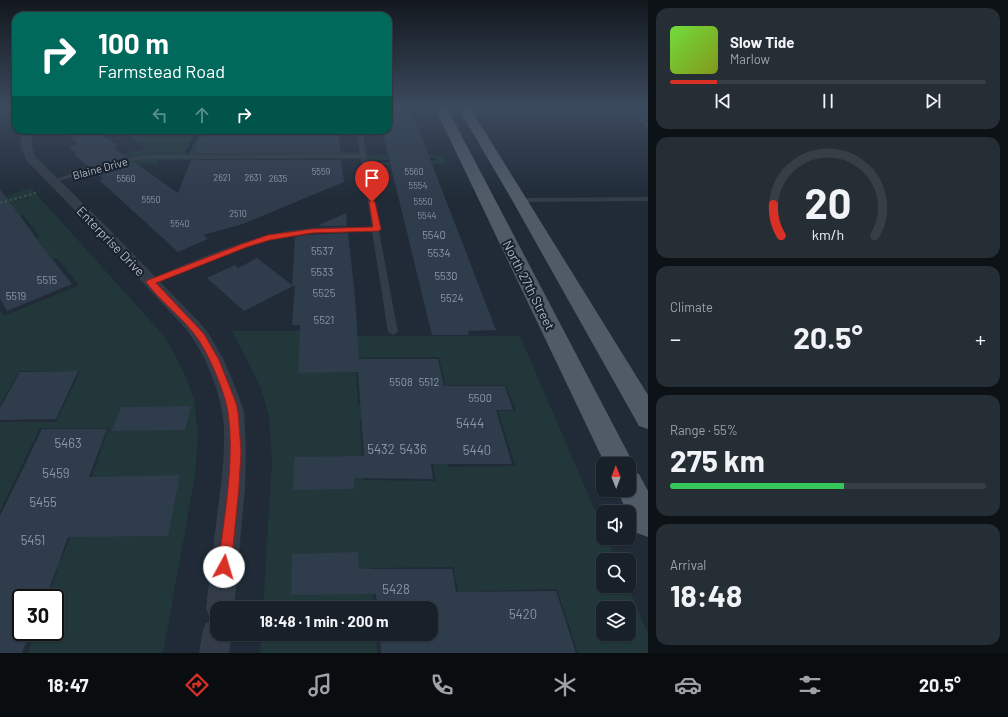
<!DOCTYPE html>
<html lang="en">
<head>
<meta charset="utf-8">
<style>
	:root { --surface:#182029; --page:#252d35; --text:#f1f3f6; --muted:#9fa3a8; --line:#363e46; --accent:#d93025 }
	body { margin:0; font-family:Barlow,sans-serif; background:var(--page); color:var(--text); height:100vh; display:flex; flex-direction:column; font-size:15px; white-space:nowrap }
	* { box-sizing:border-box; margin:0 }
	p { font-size:13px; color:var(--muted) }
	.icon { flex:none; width:22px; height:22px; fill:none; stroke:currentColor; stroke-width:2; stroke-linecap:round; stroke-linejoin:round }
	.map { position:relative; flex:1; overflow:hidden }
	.drawer { display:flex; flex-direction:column; gap:8px; padding:8px; background:#0d1217; width:360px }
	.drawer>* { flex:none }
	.guide { position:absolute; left:12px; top:12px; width:380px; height:122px; border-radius:12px; box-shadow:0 1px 3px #0004,0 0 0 1px var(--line); background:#00695c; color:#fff; overflow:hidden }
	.needle { width:26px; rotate:359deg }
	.buttons { position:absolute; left:596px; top:457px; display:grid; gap:8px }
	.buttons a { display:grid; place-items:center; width:40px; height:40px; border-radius:8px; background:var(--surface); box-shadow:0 1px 3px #0004,0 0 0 1px var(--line); font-size:20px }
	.speed { position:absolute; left:12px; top:589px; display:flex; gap:8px; font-size:20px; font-weight:700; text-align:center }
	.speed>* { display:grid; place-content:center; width:52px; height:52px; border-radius:50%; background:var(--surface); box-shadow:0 1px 3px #0004,0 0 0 1px var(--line); line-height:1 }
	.speed .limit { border:2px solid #111; border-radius:6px; background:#fff; color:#111 }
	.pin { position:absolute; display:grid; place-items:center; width:34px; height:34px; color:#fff; margin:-41px -17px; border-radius:50% 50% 50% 0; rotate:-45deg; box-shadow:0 0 4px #0007 }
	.pin .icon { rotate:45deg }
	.me { position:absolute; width:44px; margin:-22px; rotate:6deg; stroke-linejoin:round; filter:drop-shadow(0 0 3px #0008) }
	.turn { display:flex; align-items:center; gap:14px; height:84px; padding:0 20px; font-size:18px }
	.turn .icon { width:52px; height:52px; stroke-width:2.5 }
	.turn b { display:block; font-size:28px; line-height:34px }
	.lanes { display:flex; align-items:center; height:38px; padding:0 20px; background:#0003; justify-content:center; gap:20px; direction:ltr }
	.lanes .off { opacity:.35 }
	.big { font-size:30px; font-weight:700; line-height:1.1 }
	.drawer .card { flex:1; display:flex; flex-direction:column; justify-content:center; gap:6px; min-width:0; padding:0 14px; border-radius:12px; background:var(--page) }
	.drawer .dial { align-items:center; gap:0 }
	.dial svg { height:104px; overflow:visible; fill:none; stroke:var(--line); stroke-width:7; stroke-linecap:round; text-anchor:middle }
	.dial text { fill:var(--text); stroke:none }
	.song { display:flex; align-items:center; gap:12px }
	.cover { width:48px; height:48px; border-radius:6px; background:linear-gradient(135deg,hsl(100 70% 55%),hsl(70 70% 35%)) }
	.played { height:4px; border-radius:2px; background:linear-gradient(90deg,var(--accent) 15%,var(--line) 15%) }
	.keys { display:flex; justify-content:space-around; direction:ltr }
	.heat { display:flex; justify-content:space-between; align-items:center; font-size:22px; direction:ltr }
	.charge { height:6px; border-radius:3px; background:linear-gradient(90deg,#34c759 55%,var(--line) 0) }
	.trip { position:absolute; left:210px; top:601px; width:228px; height:40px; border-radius:12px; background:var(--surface); box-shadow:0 1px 3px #0004,0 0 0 1px var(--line); font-weight:700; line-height:40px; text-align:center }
	.dock { display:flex; height:64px; justify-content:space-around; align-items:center; background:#0a0d10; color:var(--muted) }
	.dock .icon { width:28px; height:28px }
	.dock .on { color:var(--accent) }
	.dock b { font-size:18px; color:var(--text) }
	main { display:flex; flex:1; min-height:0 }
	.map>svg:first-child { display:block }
	.green { fill:#213739; fill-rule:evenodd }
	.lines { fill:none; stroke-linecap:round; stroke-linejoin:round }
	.stream { fill:#132235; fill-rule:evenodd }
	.building { fill:#2e3c4c }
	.path { stroke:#3a5051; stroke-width:2; stroke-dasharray:2.5 2.5; stroke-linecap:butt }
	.service { fill:#333c48; fill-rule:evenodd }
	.minor { fill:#333c48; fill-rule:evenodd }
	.primary { fill:#515b68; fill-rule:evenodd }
	.route { fill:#d93025; stroke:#8d1f18 }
	.labels { text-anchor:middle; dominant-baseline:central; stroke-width:4; stroke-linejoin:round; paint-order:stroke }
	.far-number-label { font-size:9px; fill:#8c97a6 }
	.far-street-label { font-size:11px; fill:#adb7c5; stroke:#19212c }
	.number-label { font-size:11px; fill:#8c97a6 }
	.street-label { font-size:13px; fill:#adb7c5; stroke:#19212c }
	.near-number-label { font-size:13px; fill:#8c97a6 }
</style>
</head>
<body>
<main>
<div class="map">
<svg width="648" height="653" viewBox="0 0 648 653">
	<rect width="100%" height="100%" fill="#202b37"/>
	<path class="green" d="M122,130H246L242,153L362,152L363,155H442L447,164L364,165L363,159L159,160L157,164C127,164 104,170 76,179L68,171L145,148Z
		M31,188L165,337L184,372L194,399L198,434L195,476L163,653H28L36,632H55V598H48L58,569H0V560L62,559L109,428H40L0,511V425L1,422H56L80,371H20L0,405V310L4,316L79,285L57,258L0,280V249L39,236L23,215L0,223V198Z
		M231,331H354L355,336H520L603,529V538H607L616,560H603V586H628L648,634V653H578L557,589L476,591L490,653H470L453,567L371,568L374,608H263L272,461L269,417L261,388L238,342ZM439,357L450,405H358L355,358ZM448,385H506L516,411H498L515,466L448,467L436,408H453ZM360,419H425L436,481L363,480ZM603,608H629V634H603Z
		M261,634H376L377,653H260Z"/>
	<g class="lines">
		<path class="stream" d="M197,130H201L189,153L185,154V153Z
			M420,158H435L437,159C433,161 424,161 420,159Z
			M397,159L399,160V161L372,163L370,162L372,161Z"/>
	</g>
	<path class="building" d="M388,107H410L496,330L468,331L469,335H432L382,130H388Z
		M62,130H96L119,147H113L126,157L89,167L74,155L77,154L69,147L79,144Z
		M255,130H338L341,153H194L202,133H254Z
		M191,160H341L344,182L243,224L203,235L208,239L178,252L99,180L103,179L95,172L115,165L134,162L178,193Z
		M0,189L35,236H34L72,284L7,311L0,299Z
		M346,213L347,226H317Z
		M348,233L355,297L359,359H438L444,386H505L513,410H496L512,464H431L433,479L354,478V489L293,490L294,457L364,456L358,372L298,373L300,325H292L295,285L244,311L207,278L235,265L238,268L257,258L292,285L295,237L306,235Z
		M78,371L56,419L0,420V408L20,372Z
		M191,406L185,430L112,431L121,407Z
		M42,429H107L89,477L180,475L168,536L68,537L46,598H21V632H30L22,653H0V516Z
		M358,552L359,569H452L456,592L556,591L576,653H381L380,634H431V608H377L376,594L291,595L292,554Z"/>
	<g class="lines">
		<path class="path" d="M0,203L39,192"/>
		<path class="service" d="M622,106H627L648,123V128Z
			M356,130H362L379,227L381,229L379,231L398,332L393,335L388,332L372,231C347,232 321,231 296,234C246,242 200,264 154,284L151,285L147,282L148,280C196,260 244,238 295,230C321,226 346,228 372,227L361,158L145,159L115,164L52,183L49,181L112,161L145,155L360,154Z
			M648,197V201L520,202L517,200L520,198Z"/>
		<path class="minor" d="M25,130H35C30,139 31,147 35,156L106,226L199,322L207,331L224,360L238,394L244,412L246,451L245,487L234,608H217V634H232L229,653H199L202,634L206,623L215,620L210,618L206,608C210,575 214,541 218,508C222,480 227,439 222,411C217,383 204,353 187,330L96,232L26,160L20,144L21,137Z"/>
		<path class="primary" d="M434,106H446L629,455L633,464L630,471L639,474L648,491V537L637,533L629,516V512H627L617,490H629V464H605Z
			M457,106H469L648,395V429L639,426L512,200Z"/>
	</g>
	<linearGradient id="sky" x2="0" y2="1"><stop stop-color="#12181e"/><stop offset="0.54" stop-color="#3c4a5e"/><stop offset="1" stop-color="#3c4a5e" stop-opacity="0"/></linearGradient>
	<rect width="648" height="198" fill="url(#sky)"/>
	<path class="route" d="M372,200L375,202L381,229L379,231L312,233L270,240L247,247L156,283L204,334L219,360L236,403L238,412L241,451L239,487L231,567L229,572L224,574L220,572L218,567C224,517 235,463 228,412C225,392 209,355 198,339C184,318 161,303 146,282L148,280L242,244L268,235L312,229L373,227L369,202Z"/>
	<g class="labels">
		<g class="far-number-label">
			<text x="321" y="171">5559</text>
			<text x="414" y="171">5560</text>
			<text x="222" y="177">2621</text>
			<text x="253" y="177">2631</text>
			<text x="126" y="178">5560</text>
			<text x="278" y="178">2635</text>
			<text x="418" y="185">5554</text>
			<text x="151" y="199">5550</text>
			<text x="423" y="201">5550</text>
			<text x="238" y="213">2510</text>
			<text x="427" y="215">5544</text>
			<text x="180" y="223">5540</text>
		</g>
		<g class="far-street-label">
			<text transform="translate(100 168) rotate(-15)">Blaine Drive</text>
		</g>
		<g class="number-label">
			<text x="434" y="234">5540</text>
			<text x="322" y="250">5537</text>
			<text x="439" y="252">5534</text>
			<text x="322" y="271">5533</text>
			<text x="446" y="275">5530</text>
			<text x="47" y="279">5515</text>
			<text x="324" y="292">5525</text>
			<text x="16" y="295">5519</text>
			<text x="452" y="297">5524</text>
			<text x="324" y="319">5521</text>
			<text x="401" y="381">5508</text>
			<text x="429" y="381">5512</text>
			<text x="480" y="397">5500</text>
		</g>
		<g class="street-label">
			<text transform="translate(111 241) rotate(46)">Enterprise Drive</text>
			<text transform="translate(529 285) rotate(63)">North 27th Street</text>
		</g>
		<g class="near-number-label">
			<text x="470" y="423">5444</text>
			<text x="68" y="443">5463</text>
			<text x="381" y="449">5432</text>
			<text x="413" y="449">5436</text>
			<text x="477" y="450">5440</text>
			<text x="56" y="473">5459</text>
			<text x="43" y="502">5455</text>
			<text x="33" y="540">5451</text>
			<text x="396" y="589">5428</text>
			<text x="523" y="614">5420</text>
		</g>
	</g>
</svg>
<div class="buttons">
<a><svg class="needle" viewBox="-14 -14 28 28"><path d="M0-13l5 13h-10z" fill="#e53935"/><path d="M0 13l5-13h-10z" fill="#9fa3a8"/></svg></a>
<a><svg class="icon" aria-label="sound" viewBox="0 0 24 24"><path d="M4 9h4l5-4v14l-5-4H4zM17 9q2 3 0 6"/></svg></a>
<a><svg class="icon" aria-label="search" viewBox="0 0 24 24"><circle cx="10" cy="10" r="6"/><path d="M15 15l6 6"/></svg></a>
<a><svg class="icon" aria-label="layers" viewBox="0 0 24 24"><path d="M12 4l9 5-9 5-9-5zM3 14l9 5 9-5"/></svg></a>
</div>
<div class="speed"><div class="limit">30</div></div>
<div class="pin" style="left:372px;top:202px;background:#d93025"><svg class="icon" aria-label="arrive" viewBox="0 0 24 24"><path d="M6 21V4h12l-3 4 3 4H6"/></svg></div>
<svg class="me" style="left:224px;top:567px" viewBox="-20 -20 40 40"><circle r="19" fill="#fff"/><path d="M0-13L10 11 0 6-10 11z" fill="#d93025"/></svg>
<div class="trip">18:48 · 1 min · 200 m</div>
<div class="guide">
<div class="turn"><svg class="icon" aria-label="right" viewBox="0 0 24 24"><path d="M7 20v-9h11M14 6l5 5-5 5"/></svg><div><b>100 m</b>Farmstead Road</div></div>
<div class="lanes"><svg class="icon off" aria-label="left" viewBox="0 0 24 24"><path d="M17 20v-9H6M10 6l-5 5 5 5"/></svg><svg class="icon off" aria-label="ahead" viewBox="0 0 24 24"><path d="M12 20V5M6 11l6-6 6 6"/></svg><svg class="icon" aria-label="right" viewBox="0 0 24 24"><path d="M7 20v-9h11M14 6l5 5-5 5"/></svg></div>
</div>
</div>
<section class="drawer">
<div class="card">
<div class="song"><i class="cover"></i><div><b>Slow Tide</b><p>Marlow</p></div></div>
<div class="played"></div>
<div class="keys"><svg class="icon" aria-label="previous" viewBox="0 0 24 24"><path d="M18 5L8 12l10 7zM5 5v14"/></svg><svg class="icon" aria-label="pause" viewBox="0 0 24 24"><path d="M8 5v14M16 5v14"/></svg><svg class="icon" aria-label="next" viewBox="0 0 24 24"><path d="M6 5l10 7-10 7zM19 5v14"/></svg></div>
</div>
<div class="card dial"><svg viewBox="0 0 100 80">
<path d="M14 69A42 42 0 1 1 86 69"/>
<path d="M14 69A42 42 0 0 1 8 45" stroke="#d93025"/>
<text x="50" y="56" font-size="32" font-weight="700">20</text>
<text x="50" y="72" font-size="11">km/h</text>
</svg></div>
<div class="card"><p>Climate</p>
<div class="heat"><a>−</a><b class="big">20.5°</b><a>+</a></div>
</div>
<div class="card"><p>Range · 55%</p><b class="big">275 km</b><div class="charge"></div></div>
<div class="card"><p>Arrival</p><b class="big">18:48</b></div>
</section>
</main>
<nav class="dock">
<b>18:47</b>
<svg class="icon on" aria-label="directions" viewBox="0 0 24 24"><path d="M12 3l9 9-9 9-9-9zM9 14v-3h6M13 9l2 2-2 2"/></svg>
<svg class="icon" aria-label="music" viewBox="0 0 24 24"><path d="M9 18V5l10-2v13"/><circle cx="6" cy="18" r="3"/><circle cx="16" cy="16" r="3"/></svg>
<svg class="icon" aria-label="phone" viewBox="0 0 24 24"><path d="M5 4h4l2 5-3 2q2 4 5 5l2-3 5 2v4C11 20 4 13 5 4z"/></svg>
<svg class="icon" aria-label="climate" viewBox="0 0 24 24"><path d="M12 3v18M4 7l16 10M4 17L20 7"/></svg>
<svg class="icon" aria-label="car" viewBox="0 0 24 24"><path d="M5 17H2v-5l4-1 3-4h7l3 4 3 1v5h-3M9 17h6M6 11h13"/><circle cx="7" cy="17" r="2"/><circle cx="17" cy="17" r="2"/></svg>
<svg class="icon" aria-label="filters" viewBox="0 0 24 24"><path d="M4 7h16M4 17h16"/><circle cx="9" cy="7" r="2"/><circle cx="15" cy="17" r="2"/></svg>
<b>20.5°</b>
</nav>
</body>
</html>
